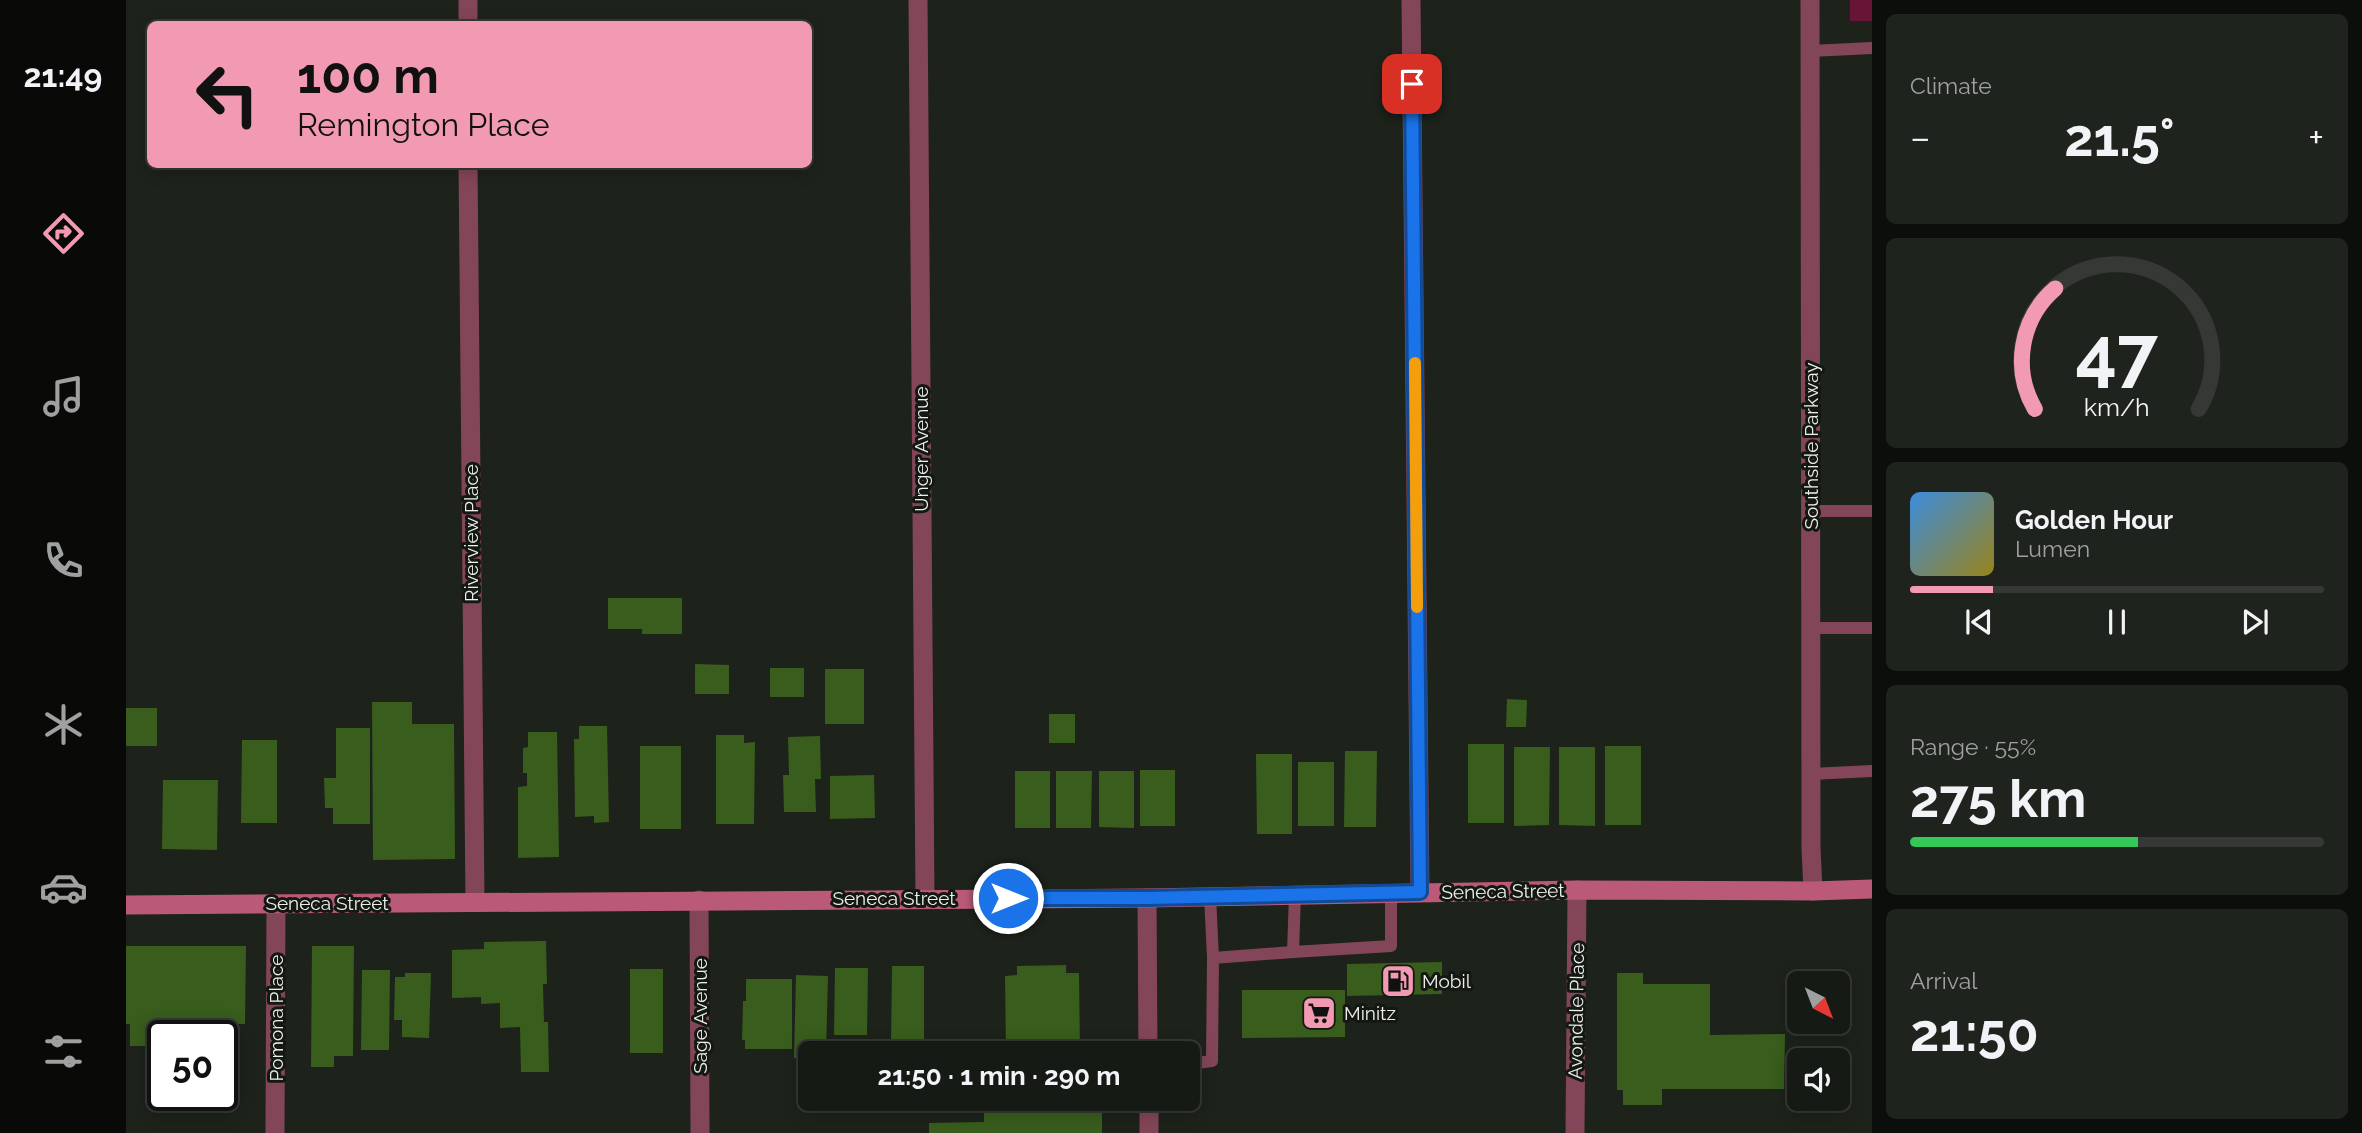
<!DOCTYPE html>
<html lang="en">
<head>
<meta charset="utf-8">
<style>
	:root { --surface:#161a14; --page:#1f231d; --text:#f1f3f6; --muted:#9ea1a0; --line:#353834; --accent:#f19ab2 }
	body { margin:0; font-family:Raleway,sans-serif; background:var(--page); color:var(--text); height:100vh; display:flex; flex-direction:column; font-size:26px; white-space:nowrap }
	* { box-sizing:border-box; margin:0 }
	p { font-size:23px; color:var(--muted) }
	.icon { flex:none; width:38px; height:38px; fill:none; stroke:currentColor; stroke-width:2; stroke-linecap:round; stroke-linejoin:round }
	.map { position:relative; flex:1; overflow:hidden }
	.drawer { display:flex; flex-direction:column; gap:14px; padding:14px; background:#0c0e0b; width:490px }
	.drawer>* { flex:none }
	.top-card { position:absolute; left:21px; top:21px; width:665px; height:147px; border-radius:10px; box-shadow:0 4px 18px #0003,0 0 0 2px var(--line); background:#f19ab2; color:#111; overflow:hidden }
	.needle { width:46px; rotate:138deg }
	.buttons { position:absolute; left:1661px; top:971px; display:grid; gap:14px }
	.buttons a { display:grid; place-items:center; width:63px; height:63px; border-radius:10px; background:var(--surface); box-shadow:0 4px 18px #0003,0 0 0 2px var(--line); font-size:35px }
	.speed { position:absolute; left:21px; top:1020px; display:flex; gap:14px; font-size:35px; font-weight:700; text-align:center }
	.speed>* { display:grid; place-content:center; width:91px; height:91px; border-radius:50%; background:var(--surface); box-shadow:0 4px 18px #0003,0 0 0 2px var(--line); line-height:1 }
	.speed .limit { border:4px solid #111; border-radius:10px; background:#fff; color:#111 }
	.pin { position:absolute; display:grid; place-items:center; width:60px; height:60px; color:#fff; margin:-30px; border-radius:14px; box-shadow:0 4px 10px #0006 }
	.me { position:absolute; width:77px; margin:-38px; rotate:90deg; stroke-linejoin:round; filter:drop-shadow(0 0 5px #0008) }
	.turn { display:flex; align-items:center; gap:24px; height:147px; padding:0 35px; font-size:32px }
	.turn .icon { width:91px; height:91px; stroke-width:2.5 }
	.turn b { display:block; font-size:49px; line-height:60px }
	.big { font-size:52px; font-weight:700; line-height:1.1 }
	.drawer .card { flex:1; display:flex; flex-direction:column; justify-content:center; gap:10px; min-width:0; padding:0 24px; border-radius:10px; background:var(--page) }
	.drawer .dial { align-items:center; gap:0 }
	.dial svg { height:182px; overflow:visible; fill:none; stroke:var(--line); stroke-width:7; stroke-linecap:round; text-anchor:middle }
	.dial text { fill:var(--text); stroke:none }
	.song { display:flex; align-items:center; gap:21px }
	.cover { width:84px; height:84px; border-radius:10px; background:linear-gradient(135deg,hsl(210 70% 55%),hsl(50 70% 35%)) }
	.played { height:7px; border-radius:4px; background:linear-gradient(90deg,var(--accent) 20%,var(--line) 20%) }
	.keys { display:flex; justify-content:space-around; direction:ltr }
	.heat { display:flex; justify-content:space-between; align-items:center; font-size:38px; direction:ltr }
	.charge { height:10px; border-radius:5px; background:linear-gradient(90deg,#34c759 55%,var(--line) 0) }
	.trip { position:absolute; left:672px; top:1041px; width:402px; height:70px; border-radius:10px; background:var(--surface); box-shadow:0 4px 18px #0003,0 0 0 2px var(--line); font-weight:700; line-height:70px; text-align:center }
	main { display:flex; flex:1; min-height:0 }
	.menu { display:flex; flex-direction:column; width:126px; justify-content:space-around; align-items:center; background:#090a08; color:var(--muted) }
	.menu .icon { width:49px; height:49px }
	.menu .on { color:var(--accent) }
	.menu b { font-size:32px; color:var(--text) }
	.map>svg:first-child { display:block }
	.green { fill:#671435 }
	.building { fill:#385d1c }
	.lines { fill:none; stroke-linecap:round; stroke-linejoin:round }
	.service { stroke:#834658; stroke-width:12 }
	.minor { stroke:#834658; stroke-width:19 }
	.secondary { stroke:#bb5a78; stroke-width:19 }
	.route-casing { stroke:#114b97; stroke-width:18 }
	.route { stroke:#1a73e8; stroke-width:12 }
	.slow { stroke:#f59e0b; stroke-width:12 }
	.labels { text-anchor:middle; dominant-baseline:central; stroke-width:6; stroke-linejoin:round; paint-order:stroke }
	.street-label { font-size:19px; fill:#ecefea; stroke:#141812 }
	.poi-label { font-size:19px; fill:#ecefea; stroke:#141812; text-anchor:start }
</style>
</head>
<body>
<main>
<nav class="menu">
<b>21:49</b>
<svg class="icon on" aria-label="directions" viewBox="0 0 24 24"><path d="M12 3l9 9-9 9-9-9zM9 14v-3h6M13 9l2 2-2 2"/></svg>
<svg class="icon" aria-label="music" viewBox="0 0 24 24"><path d="M9 18V5l10-2v13"/><circle cx="6" cy="18" r="3"/><circle cx="16" cy="16" r="3"/></svg>
<svg class="icon" aria-label="phone" viewBox="0 0 24 24"><path d="M5 4h4l2 5-3 2q2 4 5 5l2-3 5 2v4C11 20 4 13 5 4z"/></svg>
<svg class="icon" aria-label="climate" viewBox="0 0 24 24"><path d="M12 3v18M4 7l16 10M4 17L20 7"/></svg>
<svg class="icon" aria-label="car" viewBox="0 0 24 24"><path d="M5 17H2v-5l4-1 3-4h7l3 4 3 1v5h-3M9 17h6M6 11h13"/><circle cx="7" cy="17" r="2"/><circle cx="17" cy="17" r="2"/></svg>
<svg class="icon" aria-label="filters" viewBox="0 0 24 24"><path d="M4 7h16M4 17h16"/><circle cx="9" cy="7" r="2"/><circle cx="15" cy="17" r="2"/></svg>
</nav>
<div class="map">
<svg width="1746" height="1133" viewBox="0 0 1746 1133">
	<rect width="100%" height="100%" fill="#1d221b"/>
	<path class="green" d="M1724,0H1746V21H1724Z"/>
	<path class="building" d="M482,598H556V634H516V629H482Z
		M569,664L603,665V694H569Z
		M644,668H678V697H644Z
		M699,669H738V724H699Z
		M1381,699L1401,700L1400,727H1380Z
		M246,702H286V724H328L329,859L247,860Z
		M0,708H31V746H0Z
		M923,714H949V743H923Z
		M453,726H481L483,822L468,823V816L449,817L448,739H453Z
		M210,728H244V824H207V808H199L198,778H210Z
		M402,732H431L433,857L392,858V787L401,786V773H397V748L402,747Z
		M590,735H618V743L629,742L628,824H590Z
		M694,736L695,779H689L690,812H658L657,775H663L662,737Z
		M116,740H151V823H115Z
		M1342,744H1378V823H1342Z
		M514,746H555V829H514Z
		M1479,746H1515V825H1479Z
		M1388,747H1424L1423,825L1388,826Z
		M1433,747H1469V826L1433,825Z
		M1219,751H1251L1250,827H1218Z
		M1130,754H1166V834H1131Z
		M1172,762H1208V826H1172Z
		M1014,770H1049V826H1014Z
		M889,771H924V828H889Z
		M930,771H966L965,828H930Z
		M973,771H1008V828L973,827Z
		M748,775L749,818L704,819V776Z
		M37,780H92L91,850L36,849Z
		M420,941L421,984H417L418,1022H422L423,1072H395L394,1027L374,1028V1003L355,1004V997L326,998V950L358,949V942Z
		M0,946H120L119,1024H67V1036H37V1046H4V1024H0Z
		M186,946H228L227,1056H208V1067H185Z
		M1316,962V994L1221,996V964Z
		M940,965V973H953L954,1054H880L879,976L891,975V966Z
		M766,966H798V1042H765Z
		M709,968H742L741,1035H708Z
		M504,969H537V1053H504Z
		M236,970H264L263,1050H235Z
		M279,973H305L303,1038L276,1037V1020H268L269,977H279Z
		M1491,973H1517V984H1584V1035L1659,1034L1658,1089H1536V1105H1497V1090H1491Z
		M670,975L702,976L700,1054H684V1058H668Z
		M1681,976H1723V1029H1681V1022H1712V984H1681Z
		M620,979H666V1049H619V1040H616L617,1001H620Z
		M1116,990H1219V1037L1116,1038Z
		M858,1099H976V1133H803V1123L858,1122Z"/>
	<g class="lines">
		<path class="service" d="M1684,51L1746,48
			M1685,511H1746
			M1685,628H1746
			M1685,774L1746,771
			M1084,896L1087,958
			M1167,952L1265,946V893
			M1062,1064L1086,1061L1087,958L1167,952L1169,895"/>
		<path class="minor" d="M342,0V24
			M792,0L799,898
			M1285,0L1294,892
			M1684,0L1685,848L1687,891
			M342,164L349,902
			M1021,898L1022,1054
			M573,900L574,1133
			M1023,1099V1133
			M149,1133L150,904
			M1449,1133L1451,890"/>
		<path class="secondary" d="M0,905L1021,898L1451,890L1687,891L1746,889"/>
	</g>
	<g class="lines">
		<g class="route-casing">
			<path id="route" d="M882,898H1021L1294,892L1286,84"/>
		</g>
		<use href="#route" class="route"/>
		<path class="slow" d="M1289,363L1291,607"/>
	</g>
	<defs>
		<g id="fuel-square" transform="scale(1.75)"><rect x="-9" y="-9" width="18" height="18" rx="4" fill="#f19ab2" stroke="#141812"/><path d="M-5.5-6h7V0h2V4h1.3V-2.5L3-4.5l.8-.8L6-3V5H2.5V1h-1V6h-7ZM-4.2-4.7v3.2H.2V-4.7Z" fill="#111"/></g>
		<g id="supermarket-square" transform="scale(1.75)"><rect x="-9" y="-9" width="18" height="18" rx="4" fill="#f19ab2" stroke="#141812"/><path d="M-6-5.5h2.5l.6 2H6L4.5 2H-2.5L-4.4-4H-6ZM-1.5 3.2a1.3 1.3 0 1 0 .1 0ZM3 3.2a1.3 1.3 0 1 0 .1 0Z" fill="#111"/></g>
	</defs>
	<g fill-rule="evenodd">
		<use href="#fuel-square" x="1272" y="981"/>
		<use href="#supermarket-square" x="1193" y="1013"/>
	</g>
	<g class="labels">
		<g class="street-label">
			<text transform="translate(1685 446) rotate(-90)">Southside Parkway</text>
			<text transform="translate(795 449) rotate(-90)">Unger Avenue</text>
			<text transform="translate(345 533) rotate(-90)">Riverview Place</text>
			<text transform="translate(1377 891) rotate(-1)">Seneca Street</text>
			<text x="768" y="898">Seneca Street</text>
			<text x="201" y="903">Seneca Street</text>
			<text transform="translate(1450 1011) rotate(-89)">Avondale Place</text>
			<text transform="translate(574 1016) rotate(-90)">Sage Avenue</text>
			<text transform="translate(150 1018) rotate(-90)">Pomona Place</text>
		</g>
		<g class="poi-label">
			<text x="1296" y="981">Mobil</text>
			<text x="1218" y="1013">Minitz</text>
		</g>
	</g>
</svg>
<div class="buttons">
<a><svg class="needle" viewBox="-14 -14 28 28"><path d="M0-13l5 13h-10z" fill="#e53935"/><path d="M0 13l5-13h-10z" fill="#9ea1a0"/></svg></a>
<a><svg class="icon" aria-label="sound" viewBox="0 0 24 24"><path d="M4 9h4l5-4v14l-5-4H4zM17 9q2 3 0 6"/></svg></a>
</div>
<div class="speed"><div class="limit">50</div></div>
<div class="pin" style="left:1286px;top:84px;background:#d93025"><svg class="icon" aria-label="arrive" viewBox="0 0 24 24"><path d="M6 21V4h12l-3 4 3 4H6"/></svg></div>
<svg class="me" style="left:882px;top:898px" viewBox="-20 -20 40 40"><circle r="17" fill="#1a73e8" stroke="#fff" stroke-width="3"/><path d="M0-11L8 9 0 5-8 9z" fill="#fff"/></svg>
<div class="trip">21:50 · 1 min · 290 m</div>
<div class="top-card">
<div class="turn"><svg class="icon" aria-label="left" viewBox="0 0 24 24"><path d="M17 20v-9H6M10 6l-5 5 5 5"/></svg><div><b>100 m</b>Remington Place</div></div>
</div>
</div>
<section class="drawer">
<div class="card"><p>Climate</p>
<div class="heat"><a>−</a><b class="big">21.5°</b><a>+</a></div>
</div>
<div class="card dial"><svg viewBox="0 0 100 80">
<path d="M14 69A42 42 0 1 1 86 69"/>
<path d="M14 69A42 42 0 0 1 23 16" stroke="#f19ab2"/>
<text x="50" y="56" font-size="32" font-weight="700">47</text>
<text x="50" y="72" font-size="11">km/h</text>
</svg></div>
<div class="card">
<div class="song"><i class="cover"></i><div><b>Golden Hour</b><p>Lumen</p></div></div>
<div class="played"></div>
<div class="keys"><svg class="icon" aria-label="previous" viewBox="0 0 24 24"><path d="M18 5L8 12l10 7zM5 5v14"/></svg><svg class="icon" aria-label="pause" viewBox="0 0 24 24"><path d="M8 5v14M16 5v14"/></svg><svg class="icon" aria-label="next" viewBox="0 0 24 24"><path d="M6 5l10 7-10 7zM19 5v14"/></svg></div>
</div>
<div class="card"><p>Range · 55%</p><b class="big">275 km</b><div class="charge"></div></div>
<div class="card"><p>Arrival</p><b class="big">21:50</b></div>
</section>
</main>
</body>
</html>
